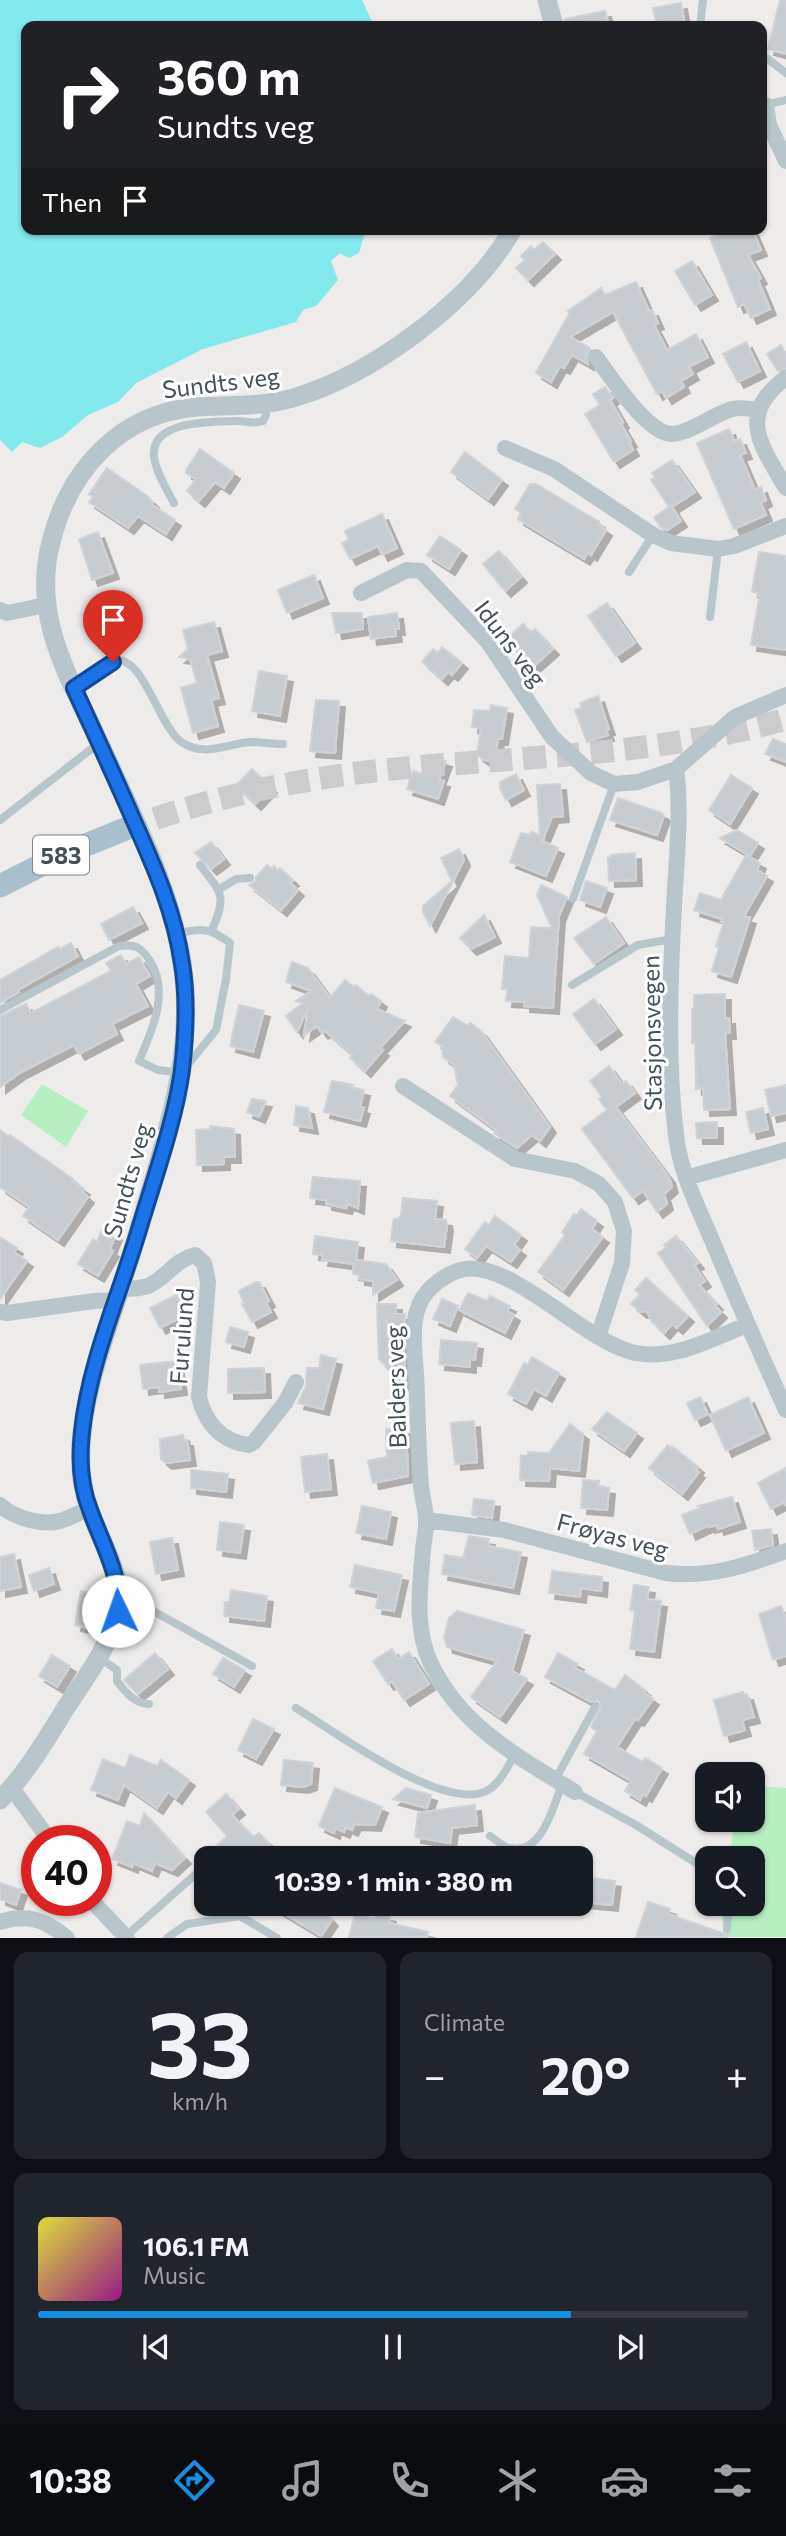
<!DOCTYPE html>
<html lang="en">
<head>
<meta charset="utf-8">
<style>
	:root { --surface:#171b24; --page:#20242c; --text:#f1f3f6; --muted:#9ea1a6; --line:#363941; --accent:#148ede }
	body { margin:0; font-family:Commissioner,sans-serif; background:var(--page); color:var(--text); height:100vh; display:flex; flex-direction:column; font-size:26px; white-space:nowrap }
	* { box-sizing:border-box; margin:0 }
	p { font-size:23px; color:var(--muted) }
	.icon { flex:none; width:38px; height:38px; fill:none; stroke:currentColor; stroke-width:2; stroke-linecap:round; stroke-linejoin:round }
	.map { position:relative; height:1938px; overflow:hidden }
	.side { display:flex; flex-direction:column; gap:14px; padding:14px; background:#0d0f14; flex:1 }
	.side>* { flex:none }
	.guide { position:absolute; left:21px; top:21px; width:746px; height:214px; border-radius:14px; box-shadow:0 2px 5px #0004; background:#202124; color:#fff; overflow:hidden }
	.tools { position:absolute; left:695px; top:1762px; display:grid; gap:14px }
	.tools a { display:grid; place-items:center; width:70px; height:70px; border-radius:14px; background:var(--surface); box-shadow:0 2px 5px #0004; font-size:35px }
	.speed { position:absolute; left:21px; top:1825px; display:flex; gap:14px; font-size:35px; font-weight:700; text-align:center }
	.speed>* { display:grid; place-content:center; width:91px; height:91px; border-radius:50%; background:var(--surface); box-shadow:0 2px 5px #0004; line-height:1 }
	.speed .limit { border:10px solid #d22; background:#fff; color:#111 }
	.pin { position:absolute; display:grid; place-items:center; width:60px; height:60px; color:#fff; margin:-72px -30px; border-radius:50% 50% 50% 0; rotate:-45deg; box-shadow:0 0 7px #0007 }
	.pin .icon { rotate:45deg }
	.me { position:absolute; width:77px; margin:-38px; rotate:357deg; stroke-linejoin:round; filter:drop-shadow(0 0 5px #0008) }
	.turn { display:flex; align-items:center; gap:24px; height:147px; padding:0 21px; font-size:32px }
	.turn .icon { width:91px; height:91px; stroke-width:2.5 }
	.turn b { display:block; font-size:49px; line-height:60px }
	.then { display:flex; align-items:center; height:66px; padding:0 21px; background:#0003; gap:14px; font-size:26px }
	.big { font-size:52px; font-weight:700; line-height:1.1 }
	.side .tile { flex:1; display:flex; flex-direction:column; justify-content:center; gap:10px; min-width:0; padding:0 24px; border-radius:14px; background:var(--page) }
	.side .dial { align-items:center; gap:0 }
	.dial b { font-size:91px; line-height:1 }
	.song { display:flex; align-items:center; gap:21px }
	.cover { width:84px; height:84px; border-radius:10px; background:linear-gradient(135deg,hsl(60 70% 55%),hsl(310 70% 35%)) }
	.played { height:7px; border-radius:4px; background:linear-gradient(90deg,var(--accent) 75%,var(--line) 75%) }
	.keys { display:flex; justify-content:space-around; direction:ltr }
	.heat { display:flex; justify-content:space-between; align-items:center; font-size:38px; direction:ltr }
	.side .tiles { flex:1; display:grid; gap:14px; grid-template-columns:1fr 1fr }
	.tile:last-child { grid-column:span 2 }
	.trip { position:absolute; left:194px; top:1846px; width:399px; height:70px; border-radius:14px; background:var(--surface); box-shadow:0 2px 5px #0004; font-weight:700; line-height:70px; text-align:center }
	.menu { display:flex; height:112px; justify-content:space-around; align-items:center; background:#090b0e; color:var(--muted) }
	.menu .icon { width:49px; height:49px }
	.menu .selected { color:var(--accent) }
	.menu b { font-size:32px; color:var(--text) }
	.map>svg:first-child { display:block }
	.green { fill:#b6efc2 }
	.water { fill:#82e9ed }
	.building { fill:#c7ccd0; stroke:#cfd3d7; stroke-width:2; filter:url(#shadow) }
	.lines { fill:none; stroke-linecap:round; stroke-linejoin:round }
	.primary-tunnel { stroke:#ccccce; stroke-width:23; stroke-dasharray:23 11; stroke-linecap:butt }
	.service { stroke:#b8c6cb; stroke-width:8 }
	.minor { stroke:#b8c6cb; stroke-width:16 }
	.tertiary { stroke:#b8c6cb; stroke-width:19 }
	.primary { stroke:#a9c0cc; stroke-width:23 }
	.route-casing { stroke:#114b97; stroke-width:18 }
	.route { stroke:#1a73e8; stroke-width:12 }
	.labels { text-anchor:middle; dominant-baseline:central; stroke-width:6; stroke-linejoin:round; paint-order:stroke }
	.shield { fill:#fff; stroke:#7b868b; stroke-width:2 }
	.shield-label { font-size:23px; font-weight:bold; fill:#435259 }
	.street-label { font-size:24px; fill:#435259; stroke:#fff }
</style>
</head>
<body>
<div class="map">
<svg width="786" height="1938" viewBox="0 0 786 1938">
	<defs>
		<filter id="shadow"><feDropShadow dx="6" dy="6" stdDeviation="0" flood-color="#0004"/></filter>
	</defs>
	<rect width="100%" height="100%" fill="#eeebeb"/>
	<path class="green" d="M42,1084L88,1111L66,1147L21,1115Z
		M753,1786L786,1788V1937H726L721,1915L722,1904H752V1858H729L735,1820H752Z"/>
	<path class="water" d="M0,0H362L374,26H26V229H366L359,253L349,258L340,253L331,261L338,280L316,306L303,310L296,322L203,349L136,383L118,402L88,415L62,437L40,448L22,442L12,452L0,440Z"/>
	<path class="building" d="M780,0H786V54L768,49Z
		M681,3L685,26H657L653,8Z
		M605,11L609,26H566L565,19Z
		M731,229H752L761,250L748,255L761,278L758,280L770,309L751,318L744,304L738,307L710,238Z
		M543,242L555,254L528,280L516,268L525,260L521,256L531,246L534,250Z
		M692,261L712,295L695,305L675,271Z
		M636,282L649,311L652,310L658,323L654,325L667,350L696,334L708,357L689,367L693,374L681,381L684,387L666,398L662,391L657,394L613,312L570,337L590,348L586,357L588,364L572,355L564,368L560,366L551,382L536,373L569,314L568,311L601,288L605,295Z
		M746,342L760,371L738,382L723,354Z
		M781,345L786,354V368L778,371L767,354Z
		M605,387L613,398L610,400L623,422L621,424L631,441L629,442L633,450L614,462L585,414L600,405L593,394Z
		M729,429L734,441L740,439L746,453L740,455L755,490L761,487L766,500L761,503L766,515L734,529L697,443Z
		M200,449L234,473L224,488L215,482L199,501L187,491L196,479L186,473V470Z
		M465,452L502,480L488,499L451,472Z
		M672,460L695,492L672,507L681,521L667,530L660,527L654,517L669,507L651,480L655,478L652,473Z
		M107,468L147,496L153,502L151,504L175,520L166,534L138,516L128,528L89,502L93,497L89,494Z
		M530,484H536L599,522L598,524L606,530L591,555L588,553L584,559L518,519L521,513L515,509Z
		M382,514L397,548L382,555L378,546L350,559L342,543L349,540L345,531Z
		M98,532L113,573L92,580L79,539Z
		M440,536L461,550L449,569L427,555Z
		M499,551L521,577L505,591L483,564Z
		M759,552L786,556V650L751,645L760,593L752,592Z
		M314,575L323,598L287,613L278,590Z
		M607,603L635,643L616,656L588,616Z
		M332,613H362L363,629L336,633Z
		M397,613L399,629H395L396,636L371,639L368,617Z
		M214,622L222,651L207,655L219,698L211,700L218,726L193,733L181,688L197,683L190,659L179,657L188,649L183,630Z
		M523,624L531,633L535,629L553,649L533,667L505,640Z
		M442,647L462,663L452,675L448,672L442,679L422,662L433,649L438,653Z
		M259,671L287,676L280,716L252,711Z
		M598,696L609,729L606,730L608,735L587,742L575,710L582,708L580,703Z
		M316,700L339,701L335,753L310,751Z
		M491,705L507,708L502,739H498L494,761L484,760L477,755L481,728L472,727L474,710L490,711Z
		M773,739L786,744V762L765,754Z
		M428,755L446,761L439,780L444,781L438,799L407,789L413,771L422,774Z
		M252,769L271,787L255,804L236,786Z
		M516,774L524,790L506,800L500,788V782Z
		M731,775L752,788L730,824L709,810Z
		M560,784L563,816L552,817L542,841L558,848L546,876L510,862L521,833L530,835L531,832L540,835L537,785Z
		M618,798L662,813L664,816L657,835L610,820Z
		M737,830L758,843L750,856L720,838Z
		M211,842L224,859L211,869L195,853Z
		M459,849L464,860L430,926L423,912V906L452,881L441,858Z
		M635,853L636,880L609,881L608,858H611V855Z
		M746,855L760,863L757,870L767,876L744,916L750,918L731,977L712,971L719,947L716,946L724,922H721L722,919L694,910L700,893L721,900Z
		M267,865L272,869L274,866L278,871L280,868L293,880L290,883L298,890L281,910L249,885L256,881V877Z
		M586,881L607,888L600,907L580,900Z
		M541,885L567,897L559,916L553,1008L524,1006V1002L506,1001L507,989H502L505,956L529,958L531,927L552,928L537,895Z
		M133,907L142,923L109,940L101,924Z
		M484,915L495,937L471,949L460,938Z
		M606,917L624,943L594,964L574,938Z
		M71,943L78,956L18,990L19,992L0,1003V980L58,947L60,949Z
		M121,955L126,964L139,957L150,976L136,984L148,1006L112,1024L117,1034L79,1054L74,1045L21,1072L0,1087V1016L26,1004L31,1013L111,971L106,963Z
		M292,962L308,968L330,998L345,980L354,987L356,985L369,996L371,994L381,1001L377,1009L405,1021L380,1048L383,1050L365,1071L350,1058L353,1055L325,1031L322,1033L317,1026L304,1035L308,1008L297,1032L286,1016L303,1003L296,1001L311,991L286,982Z
		M725,994V1018H729L730,1033H725L730,1109L704,1110L703,1088L696,1089L695,1043H692V1009H694V995Z
		M594,999L616,1029L595,1044L573,1014Z
		M239,1005L264,1011L253,1052L230,1046Z
		M453,1017L468,1026L470,1023L481,1031L550,1127L540,1141L532,1135L517,1148L494,1133L496,1130L450,1096L458,1085L454,1065L443,1057L442,1046L435,1042Z
		M609,1066L622,1084L626,1081L635,1093L616,1107L669,1177L672,1187L664,1194L667,1204L657,1212L643,1191L633,1198L582,1129L607,1110L599,1099L602,1097L590,1081Z
		M332,1081L353,1085L351,1087L364,1090L360,1107L364,1108L360,1121L324,1112Z
		M786,1085V1113L771,1116L765,1090Z
		M252,1099L266,1101L259,1117L247,1112Z
		M296,1106L308,1108L312,1128L294,1125Z
		M763,1108L768,1129L751,1133L746,1112Z
		M717,1122V1138H697L696,1123Z
		M210,1126L234,1129L235,1157H224V1164L197,1165L196,1130L210,1129Z
		M0,1130L9,1137L10,1135L73,1179L72,1181L84,1189L82,1192L88,1197L58,1240L23,1216L29,1207L0,1187Z
		M313,1177L360,1181L358,1208L348,1204L346,1208L326,1204V1200L310,1198Z
		M403,1198L437,1201L435,1219L446,1220L447,1225L444,1247L391,1241L393,1223L394,1219H399L401,1215Z
		M581,1209L597,1221L592,1229L603,1237L563,1290L538,1272L565,1235L562,1232L574,1214L576,1216Z
		M495,1216L521,1235L514,1245L520,1250L511,1262L486,1246L477,1258L465,1249L485,1222L489,1225Z
		M102,1229L116,1234L110,1249L113,1251L98,1276L78,1264L93,1239L97,1242Z
		M315,1236L358,1242L356,1260L386,1264L397,1280L373,1295V1281L359,1279V1275L353,1274L354,1264L322,1260L323,1255L313,1254Z
		M676,1236L698,1263L694,1265L705,1281L699,1285L717,1304L715,1306L721,1312L707,1326L658,1253L666,1248L664,1245Z
		M0,1237L17,1248L14,1252L27,1261L0,1299Z
		M646,1278L688,1316L677,1328L672,1324L664,1333L652,1322L647,1311L641,1312L631,1304L640,1294L635,1290Z
		M256,1282H259L269,1301L266,1303L271,1312L252,1322L242,1304L244,1303L239,1291Z
		M468,1293L487,1301L490,1296L510,1306L507,1311L514,1315L505,1333L459,1310Z
		M178,1294L188,1314L160,1328L150,1308Z
		M442,1299L458,1306L450,1326L433,1319Z
		M377,1304H396V1314H405L403,1343L406,1386L391,1377L390,1371L379,1359Z
		M230,1327L248,1332L244,1347L226,1342Z
		M441,1340L477,1343L475,1360H470V1367L439,1364Z
		M321,1355L336,1359L323,1409L298,1403L306,1386L307,1368H319Z
		M532,1357L559,1373L546,1396L534,1389L526,1404L508,1394L524,1363L528,1365Z
		M177,1361L181,1389L159,1392V1387L143,1389L140,1365Z
		M264,1368L265,1392L228,1393V1369Z
		M700,1397L708,1414L695,1420L687,1403Z
		M748,1397L764,1433L726,1451L710,1415Z
		M607,1412L637,1433L624,1451L592,1429Z
		M474,1421L477,1462L455,1464L451,1423Z
		M570,1424L583,1434L579,1471L550,1468L549,1481L520,1480L521,1455L528,1456V1452L549,1453Z
		M406,1428L408,1476L373,1483L368,1461L387,1457L386,1429Z
		M183,1435L184,1440H187L190,1460L166,1463L161,1459L160,1439Z
		M668,1445L671,1448L672,1446L698,1467L696,1470L699,1472L682,1494L649,1468Z
		M327,1454L331,1489L305,1492L301,1457Z
		M786,1468V1506L784,1502L771,1509L758,1483Z
		M191,1470L228,1474L226,1492L191,1488Z
		M583,1480L599,1481L598,1487L609,1488L607,1510L581,1508Z
		M732,1497L740,1522L718,1529L717,1525L709,1527V1525L690,1534L682,1515L700,1508L698,1506Z
		M474,1499L494,1501L492,1518L472,1515Z
		M362,1506L391,1512L386,1539L356,1533Z
		M220,1522L244,1525L240,1553L217,1550Z
		M771,1529L773,1545L755,1550L752,1531Z
		M469,1536L489,1539L488,1546L521,1552L513,1588L442,1574L445,1555L463,1558Z
		M172,1538L178,1570L156,1574L150,1542Z
		M14,1554L21,1587L0,1591V1557Z
		M355,1565L402,1575L394,1611L376,1608L379,1593L350,1587Z
		M49,1568L54,1584L34,1591L29,1575Z
		M552,1571L602,1577L601,1591L581,1588L580,1597L549,1593Z
		M634,1585L649,1587L647,1599L661,1601L654,1652L630,1649L635,1611L630,1610Z
		M231,1590L267,1596L264,1621L224,1616L225,1602L229,1603Z
		M81,1591L102,1596L95,1630L75,1625Z
		M781,1606L786,1619V1656L773,1660L759,1614Z
		M457,1611L524,1630L512,1671L527,1679L500,1717L471,1697L497,1661L447,1647L444,1637L449,1618Z
		M392,1649L398,1659L409,1652L429,1684L404,1700L392,1681L388,1684L373,1661Z
		M155,1653L168,1669L138,1694L124,1680Z
		M558,1653L578,1664L575,1668L615,1690L625,1675L645,1690L643,1692L653,1699L638,1720L635,1719L617,1747L643,1762L645,1758L662,1768L646,1796L643,1794L640,1800L625,1791L631,1781L584,1754L597,1731L591,1727L601,1706L598,1701L591,1702L545,1677Z
		M52,1655L70,1666L57,1687L39,1676Z
		M223,1658L245,1670L234,1687L213,1674Z
		M743,1692L744,1695L747,1694L754,1717L742,1720L745,1730L724,1736L714,1700Z
		M253,1719L274,1729L256,1759L238,1750Z
		M130,1755L157,1766L161,1760L189,1780L176,1798L168,1792L157,1808L124,1785L118,1800L91,1790L103,1759L125,1768Z
		M284,1760L313,1763L311,1784L303,1787L281,1785Z
		M335,1788L382,1807L375,1825L355,1824L352,1830L346,1827L344,1832L335,1828L334,1833L319,1826Z
		M406,1788L431,1795L427,1808L393,1799Z
		M226,1794L239,1809L232,1815L253,1837L259,1833L270,1844L265,1849L275,1858H224L214,1848L227,1836L206,1812Z
		M475,1805L477,1825L452,1828L450,1843L415,1837L418,1813Z
		M144,1813L185,1858L172,1870L155,1863L152,1871L133,1863L132,1867L112,1859L127,1821L140,1826Z
		M581,1877L615,1881L612,1905L581,1902Z
		M0,1883L21,1890L16,1905L0,1899Z
		M648,1902L670,1909L668,1914L722,1933L728,1935L727,1937H636Z
		M268,1904H317L332,1920L321,1936Z
		M376,1913L390,1916L389,1922L394,1924L428,1932L427,1937H349L355,1914L375,1919Z"/>
	<g class="lines">
		<path class="primary-tunnel" d="M123,830C202,800 283,782 365,772C506,756 649,758 786,719"/>
		<path class="service" d="M700,26L703,0
			M761,57L768,59L786,73
			M766,105L786,100
			M174,503C167,490 156,472 154,457C150,420 211,422 235,421C245,420 253,425 263,421L266,415L265,403
			M629,572L653,535
			M710,617L718,549
			M74,688C86,680 100,666 114,661C143,652 159,729 183,743C206,757 226,744 250,742C261,742 272,744 283,744
			M0,820L90,750
			M200,865C222,894 227,895 212,930
			M218,890L236,879L250,878
			M573,899L614,784
			M572,985L638,945L672,939
			M0,1010L119,946C136,944 141,947 150,961C170,992 152,1031 139,1061L158,1070L181,1073L216,1030L226,979L230,943C210,928 201,927 177,934
			M119,1592L252,1666
			M98,1657L117,1670V1681C126,1693 134,1703 149,1704
			M296,1708C335,1732 439,1809 484,1792C499,1786 506,1769 514,1756
			M555,1780L595,1707
			M575,1792L636,1825L707,1870
			M490,1836C496,1840 502,1846 509,1848C542,1856 553,1807 562,1784
			M727,1929L729,1904
			M126,1936L206,1865
			M167,1938L187,1924L240,1916L277,1938"/>
		<path class="minor" d="M761,105H766L769,125L786,161
			M596,357C611,377 646,432 671,434C681,434 697,426 706,421C727,410 733,405 757,410
			M786,378C736,414 761,446 786,488
			M505,448L554,469L653,535L671,543L718,549L734,546L786,526
			M361,593L407,570L421,571L488,642L552,737L591,773L614,784L638,782L676,769
			M0,610L7,613L46,605
			M786,695L735,717L676,769C682,814 676,862 674,907C670,982 667,1060 676,1135C680,1173 699,1209 714,1245C737,1300 761,1355 786,1410
			M403,1086L515,1159L575,1171L599,1184L615,1202L624,1231L622,1263L598,1337
			M686,1178L786,1150
			M121,1289C130,1289 140,1289 148,1286C166,1278 175,1260 195,1255L204,1263L208,1282L199,1397C205,1423 222,1442 249,1445L254,1442L285,1403L296,1382
			M0,1312L7,1313L94,1301L117,1300
			M0,1505C14,1518 45,1527 63,1520C72,1517 80,1512 89,1509
			M426,1520L504,1530L666,1573C710,1578 745,1566 786,1551
			M12,1788L50,1841
			M575,1792C518,1756 462,1728 431,1664C414,1628 420,1587 423,1549C424,1539 427,1528 426,1517C425,1507 422,1496 421,1486C418,1449 418,1411 416,1374C415,1355 411,1330 417,1311C422,1292 439,1278 457,1271C504,1252 583,1342 635,1353C673,1361 713,1338 747,1325
			M91,1900L127,1938
			M0,1922C27,1913 46,1920 67,1938"/>
		<path class="tertiary" d="M547,0L554,26
			M0,1800C27,1773 47,1738 67,1706C86,1677 110,1646 117,1612C125,1576 101,1543 90,1510C79,1482 79,1454 83,1424C89,1379 105,1336 119,1293C131,1256 142,1219 153,1182C174,1109 194,1038 182,962C170,886 132,814 100,744C70,678 31,618 51,542C69,470 120,413 197,407C229,405 262,407 293,398C374,374 471,302 513,229"/>
		<path class="primary" d="M0,886L61,855L123,830"/>
	</g>
	<g class="lines">
		<g class="route-casing">
			<path id="route" d="M113,662L74,688C94,732 114,775 133,819C154,866 175,913 182,964C188,999 186,1034 182,1070C175,1122 153,1182 138,1233C118,1299 89,1363 82,1432C79,1459 80,1485 90,1510C102,1544 121,1574 118,1611"/>
		</g>
		<use href="#route" class="route"/>
	</g>
	<g class="labels">
		<rect class="shield" x="33" y="835.5" width="56" height="39" rx="5"/>
		<g class="shield-label">
			<text x="61" y="855">583</text>
		</g>
		<g class="street-label">
			<text transform="translate(221 382) rotate(-7)">Sundts veg</text>
			<text transform="translate(511 643) rotate(53)">Iduns veg</text>
			<text transform="translate(651 1033) rotate(-91)">Stasjonsvegen</text>
			<text transform="translate(127 1180) rotate(-74)">Sundts veg</text>
			<text transform="translate(181 1336) rotate(-86)">Furulund</text>
			<text transform="translate(395 1387) rotate(-92)">Balders veg</text>
			<text transform="translate(613 1535) rotate(15)">Frøyas veg</text>
		</g>
	</g>
</svg>
<div class="tools">
<a><svg class="icon" aria-label="sound" viewBox="0 0 24 24"><path d="M4 9h4l5-4v14l-5-4H4zM17 9q2 3 0 6"/></svg></a>
<a><svg class="icon" aria-label="search" viewBox="0 0 24 24"><circle cx="10" cy="10" r="6"/><path d="M15 15l6 6"/></svg></a>
</div>
<div class="speed"><div class="limit">40</div></div>
<div class="pin" style="left:113px;top:662px;background:#d93025"><svg class="icon" aria-label="arrive" viewBox="0 0 24 24"><path d="M6 21V4h12l-3 4 3 4H6"/></svg></div>
<svg class="me" style="left:118px;top:1611px" viewBox="-20 -20 40 40"><circle r="19" fill="#fff"/><path d="M0-13L10 11 0 6-10 11z" fill="#1a73e8"/></svg>
<div class="trip">10:39 · 1 min · 380 m</div>
<div class="guide">
<div class="turn"><svg class="icon" aria-label="right" viewBox="0 0 24 24"><path d="M7 20v-9h11M14 6l5 5-5 5"/></svg><div><b>360 m</b>Sundts veg</div></div>
<div class="then">Then<svg class="icon" aria-label="arrive" viewBox="0 0 24 24"><path d="M6 21V4h12l-3 4 3 4H6"/></svg></div>
</div>
</div>
<section class="side">
<div class="tiles">
<div class="tile dial"><b>33</b><p>km/h</p></div>
<div class="tile"><p>Climate</p>
<div class="heat"><a>−</a><b class="big">20°</b><a>+</a></div>
</div>
<div class="tile">
<div class="song"><i class="cover"></i><div><b>106.1 FM</b><p>Music</p></div></div>
<div class="played"></div>
<div class="keys"><svg class="icon" aria-label="previous" viewBox="0 0 24 24"><path d="M18 5L8 12l10 7zM5 5v14"/></svg><svg class="icon" aria-label="pause" viewBox="0 0 24 24"><path d="M8 5v14M16 5v14"/></svg><svg class="icon" aria-label="next" viewBox="0 0 24 24"><path d="M6 5l10 7-10 7zM19 5v14"/></svg></div>
</div>
</div>
</section>
<nav class="menu">
<b>10:38</b>
<svg class="icon selected" aria-label="directions" viewBox="0 0 24 24"><path d="M12 3l9 9-9 9-9-9zM9 14v-3h6M13 9l2 2-2 2"/></svg>
<svg class="icon" aria-label="music" viewBox="0 0 24 24"><path d="M9 18V5l10-2v13"/><circle cx="6" cy="18" r="3"/><circle cx="16" cy="16" r="3"/></svg>
<svg class="icon" aria-label="phone" viewBox="0 0 24 24"><path d="M5 4h4l2 5-3 2q2 4 5 5l2-3 5 2v4C11 20 4 13 5 4z"/></svg>
<svg class="icon" aria-label="climate" viewBox="0 0 24 24"><path d="M12 3v18M4 7l16 10M4 17L20 7"/></svg>
<svg class="icon" aria-label="car" viewBox="0 0 24 24"><path d="M5 17H2v-5l4-1 3-4h7l3 4 3 1v5h-3M9 17h6M6 11h13"/><circle cx="7" cy="17" r="2"/><circle cx="17" cy="17" r="2"/></svg>
<svg class="icon" aria-label="filters" viewBox="0 0 24 24"><path d="M4 7h16M4 17h16"/><circle cx="9" cy="7" r="2"/><circle cx="15" cy="17" r="2"/></svg>
</nav>
</body>
</html>
